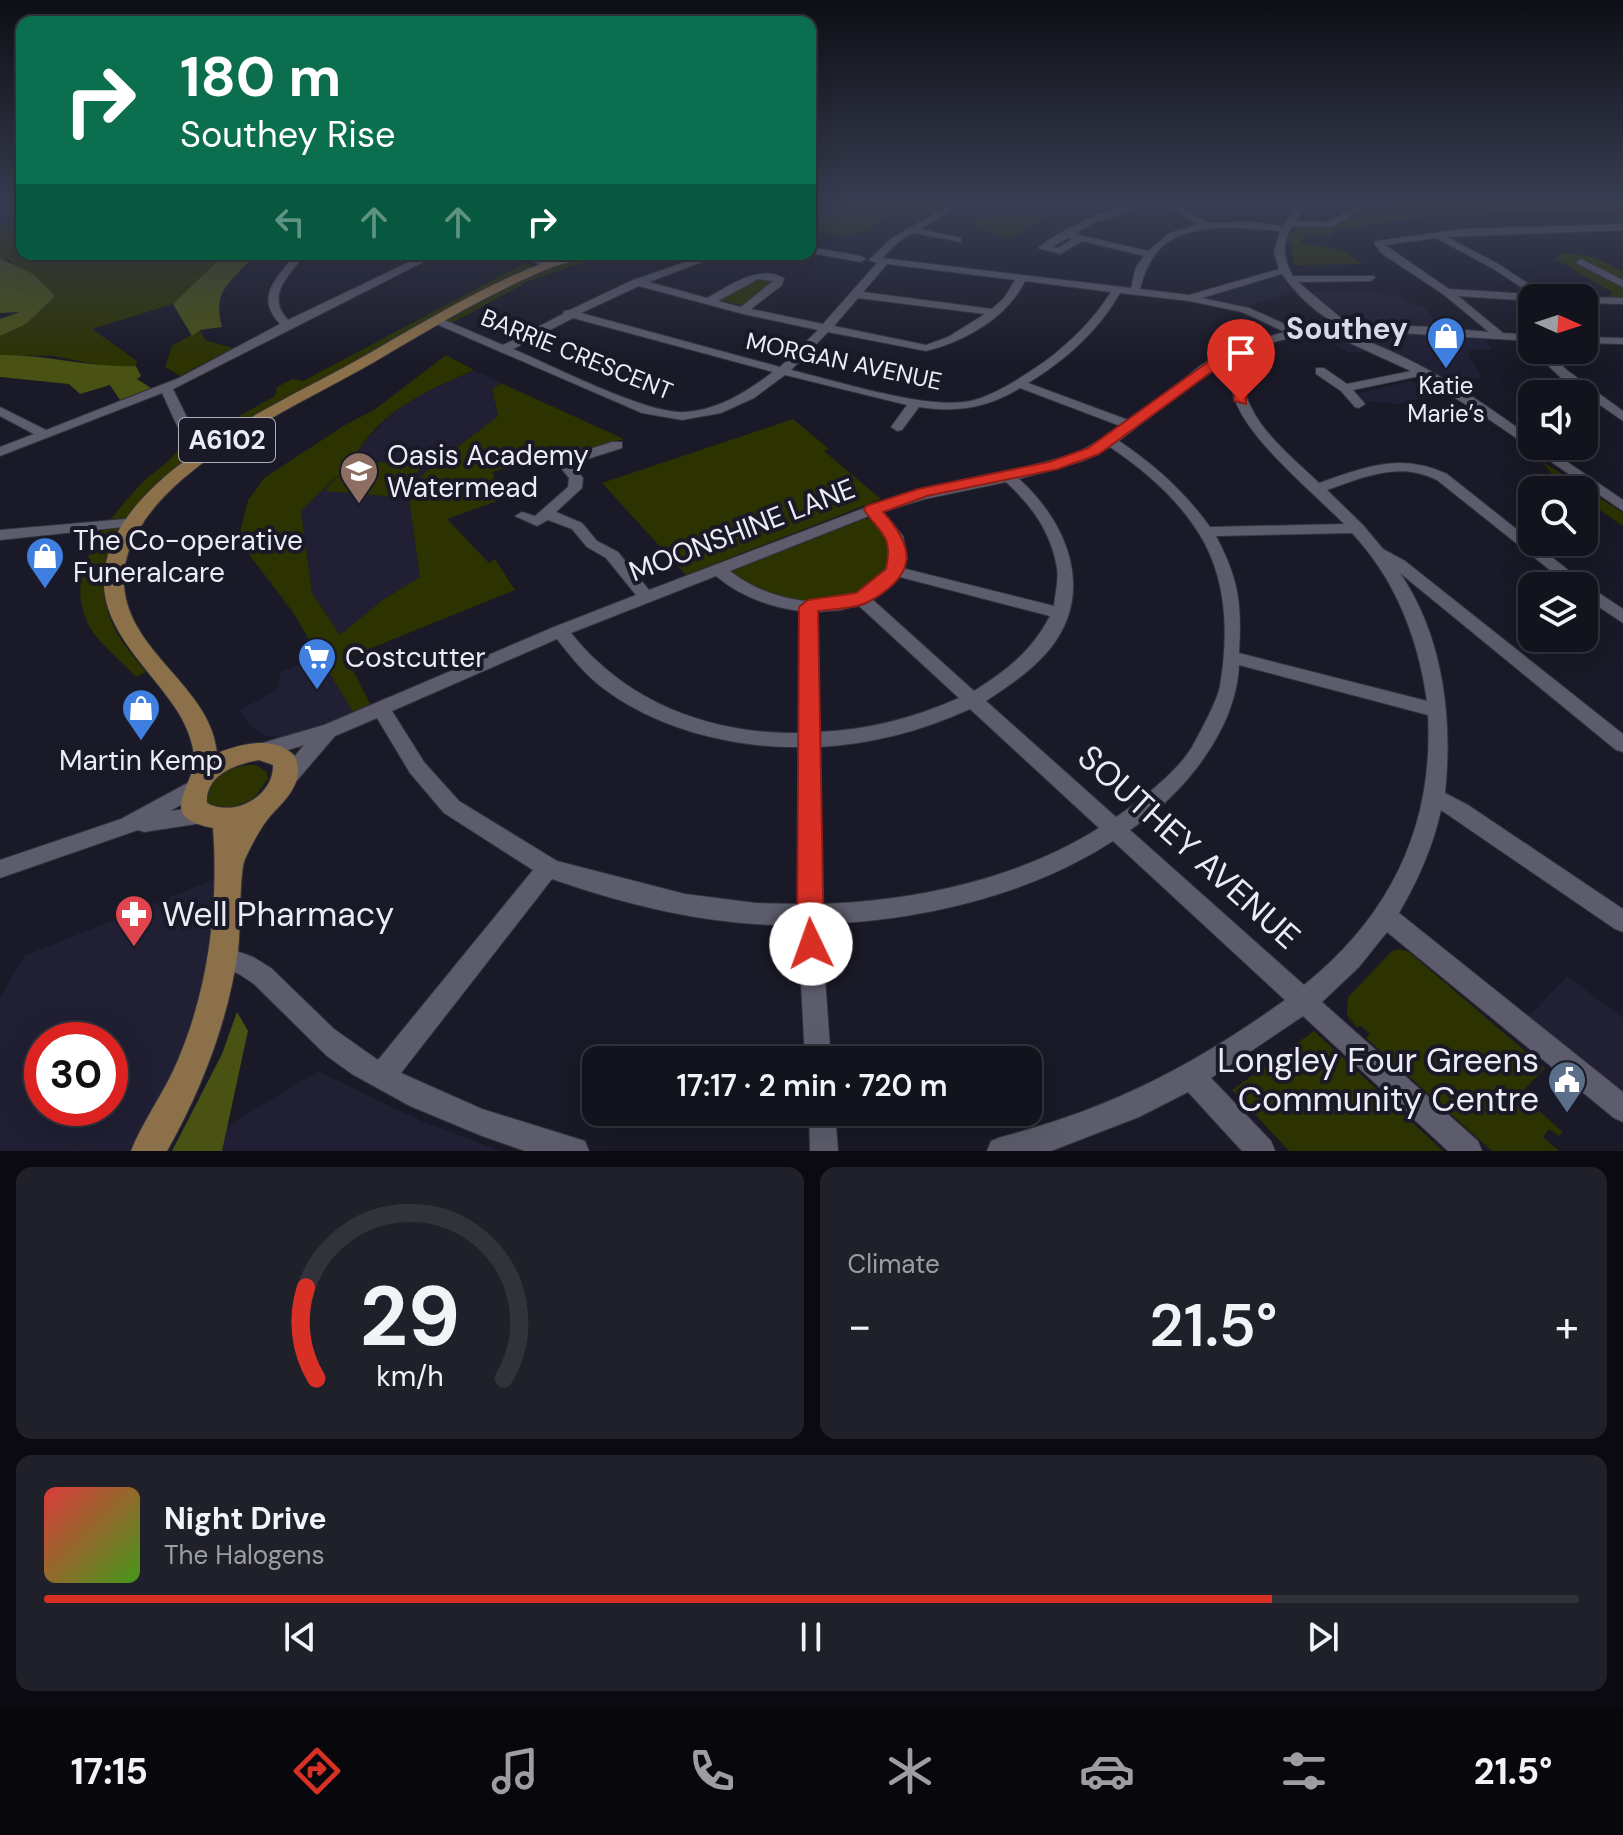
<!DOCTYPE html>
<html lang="en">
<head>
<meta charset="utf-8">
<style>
	:root { --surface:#13131d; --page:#20202a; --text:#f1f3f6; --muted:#9d9ea4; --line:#32323b; --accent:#d93025 }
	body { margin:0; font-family:"DM Sans",sans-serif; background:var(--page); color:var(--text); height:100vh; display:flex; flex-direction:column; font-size:30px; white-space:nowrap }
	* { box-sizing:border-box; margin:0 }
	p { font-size:26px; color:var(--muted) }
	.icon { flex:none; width:44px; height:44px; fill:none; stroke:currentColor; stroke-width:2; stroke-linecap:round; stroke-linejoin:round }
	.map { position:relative; height:1151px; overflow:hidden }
	.panel { display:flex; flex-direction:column; gap:16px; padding:16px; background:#0a0a10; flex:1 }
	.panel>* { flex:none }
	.banner { position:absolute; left:16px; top:16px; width:800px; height:244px; border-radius:16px; box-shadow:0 8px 32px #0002,0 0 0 2px var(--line); background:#0b6e4f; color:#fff; overflow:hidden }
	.needle { width:52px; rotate:93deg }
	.tools { position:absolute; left:1518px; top:284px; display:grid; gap:16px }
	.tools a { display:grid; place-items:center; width:80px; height:80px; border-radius:16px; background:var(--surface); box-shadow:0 8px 32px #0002,0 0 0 2px var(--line); font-size:40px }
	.speed { position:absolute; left:24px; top:1022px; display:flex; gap:16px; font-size:40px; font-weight:700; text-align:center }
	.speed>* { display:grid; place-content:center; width:104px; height:104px; border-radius:50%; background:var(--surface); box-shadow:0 8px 32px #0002,0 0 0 2px var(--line); line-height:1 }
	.speed .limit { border:12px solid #d22; background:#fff; color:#111 }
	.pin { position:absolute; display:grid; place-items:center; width:68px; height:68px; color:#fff; margin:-82px -34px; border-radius:50% 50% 50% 0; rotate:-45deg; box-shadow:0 0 8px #0007 }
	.pin .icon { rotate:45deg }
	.me { position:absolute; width:88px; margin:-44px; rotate:357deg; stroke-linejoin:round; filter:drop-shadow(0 0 6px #0008) }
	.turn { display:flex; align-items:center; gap:28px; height:168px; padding:0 32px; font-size:36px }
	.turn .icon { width:104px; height:104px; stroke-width:2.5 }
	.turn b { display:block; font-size:56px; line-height:68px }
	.lanes { display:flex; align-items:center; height:76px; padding:0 32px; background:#0003; justify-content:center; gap:40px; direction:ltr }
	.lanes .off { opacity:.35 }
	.big { font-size:60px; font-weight:600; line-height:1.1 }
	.panel .tile { flex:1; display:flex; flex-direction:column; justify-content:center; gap:12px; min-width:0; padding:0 28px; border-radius:16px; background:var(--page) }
	.panel .dial { align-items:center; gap:0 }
	.dial svg { height:208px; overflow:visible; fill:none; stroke:var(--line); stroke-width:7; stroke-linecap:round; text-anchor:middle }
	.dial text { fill:var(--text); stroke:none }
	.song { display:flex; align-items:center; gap:24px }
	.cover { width:96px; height:96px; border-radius:12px; background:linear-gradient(135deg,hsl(0 70% 55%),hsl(100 70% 35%)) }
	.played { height:8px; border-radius:4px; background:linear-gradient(90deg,var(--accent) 80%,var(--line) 80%) }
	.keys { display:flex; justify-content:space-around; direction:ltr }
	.heat { display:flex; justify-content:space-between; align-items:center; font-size:44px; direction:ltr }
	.panel .tiles { flex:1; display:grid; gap:16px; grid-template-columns:1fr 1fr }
	.tile:last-child { grid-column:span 2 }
	.trip { position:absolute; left:582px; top:1046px; width:460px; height:80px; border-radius:16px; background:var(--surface); box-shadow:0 8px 32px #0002,0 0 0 2px var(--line); font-weight:600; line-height:80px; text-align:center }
	.dock { display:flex; height:128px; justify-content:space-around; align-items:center; background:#08080c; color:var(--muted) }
	.dock .icon { width:56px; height:56px }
	.dock .current { color:var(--accent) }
	.dock b { font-size:36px; color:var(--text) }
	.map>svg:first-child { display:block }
	.built { fill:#201f33; fill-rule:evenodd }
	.green { fill:#2c3200 }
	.forest { fill:#495113 }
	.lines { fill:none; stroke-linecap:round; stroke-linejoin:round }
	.minor-casing { stroke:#33333d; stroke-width:2 }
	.major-casing { stroke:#33333d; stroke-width:2 }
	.minor { fill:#5c5c6c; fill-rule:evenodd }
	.major { fill:#8c704a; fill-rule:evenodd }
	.route { fill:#d93025; stroke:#8d1f18; stroke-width:2 }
	.labels { text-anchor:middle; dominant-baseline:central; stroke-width:8; stroke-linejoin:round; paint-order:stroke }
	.far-street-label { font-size:24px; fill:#ececf6; stroke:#191927 }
	.far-poi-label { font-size:24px; fill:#ececf6; stroke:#191927 }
	.shield { fill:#191927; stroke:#adadb8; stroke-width:2 }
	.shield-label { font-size:26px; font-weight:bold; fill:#ececf6 }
	.poi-label { font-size:28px; fill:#ececf6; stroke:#191927; text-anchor:start }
	.street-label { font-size:28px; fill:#ececf6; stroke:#191927 }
	.far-district-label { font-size:30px; font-weight:bold; fill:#d9d9ed; stroke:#191927 }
	.near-street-label { font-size:34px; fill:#ececf6; stroke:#191927 }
	.near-poi-label { font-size:34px; fill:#ececf6; stroke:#191927; text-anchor:start }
</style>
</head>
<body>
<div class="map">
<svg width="1623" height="1151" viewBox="0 0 1623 1151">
	<rect width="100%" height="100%" fill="#191927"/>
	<path class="built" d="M1278,274L1297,290L1241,308L1200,299L1196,295Z
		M1365,291L1404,297L1413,305L1424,306L1440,327L1473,329L1493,349L1471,350L1468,354L1483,377L1440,384L1371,352H1347L1335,344L1345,342L1330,313L1308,292Z
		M474,370L501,383L492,389L498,416L425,472L416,484L410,499L420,577L381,601L340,635L312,593L301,511L350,463L360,446L402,403Z
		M1411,381L1440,394L1399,404L1363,401L1358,393Z
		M320,656L353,712L313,730L283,737L264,736L250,724L240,710L278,689L281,672Z
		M230,873L223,957L148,1151H0V997L24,956ZM42,1040H110V1108H42Z
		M1567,976L1623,1018V1109L1520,1026Z
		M318,1071L421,1121L501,1151H222L226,1127Z"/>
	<path class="green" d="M842,203H951L935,212L908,206C860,229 866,243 810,230Z
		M1352,203H1623V213C1525,209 1428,211 1333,232L1330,237L1305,233L1300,243L1340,249L1363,264L1294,265L1291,242L1287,241L1296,226H1333L1365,213V209L1410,211L1404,206L1357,203L1353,206Z
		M988,216H1039L1046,218L1007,239L972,225Z
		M22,223V254H227L173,304L92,329L137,361L136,366L110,367L54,356L0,355V336L26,324L54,296L9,260L0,258V224Z
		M1563,253L1593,257L1623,271V299H1608L1612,292L1555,259Z
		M590,254H609L529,281L452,323L447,321L524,277Z
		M525,263L533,266L214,441H205L213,431L275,396L277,387L292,379L303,381Z
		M758,277L776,281L754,294L755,298L745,306L716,299Z
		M200,330L205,340L233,348L180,376L165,367L172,346Z
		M446,355L474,370C423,393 381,409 352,461L423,465L397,497L325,491L341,472L301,511L312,593L340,635L381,601L420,577L409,499L416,484L425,472L498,416L492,389L501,383L624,439L554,460L543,457L492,472L503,499L447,519L489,563L495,559L515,590L347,658L370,704L353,712L292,611L238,540L248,500L264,478L345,425L374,410Z
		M793,419L829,449L824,451L881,499L686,575L602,483Z
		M187,442L192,456C150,504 79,557 114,627C121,643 135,658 146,672L136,677C122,661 96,642 87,622C63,569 109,519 142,483C155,470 174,460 181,444Z
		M1543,462L1623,513V526L1584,499V490C1563,490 1554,478 1543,462Z
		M864,519H872L887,536L890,560C868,603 796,613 756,591C748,586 740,578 732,571Z
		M256,765L267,772L268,779L252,801L222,810L208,804L206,792C219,774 233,764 256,765Z
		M1399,949L1409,952L1545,1068L1520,1094L1563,1132L1559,1136L1549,1129L1543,1137L1559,1151H1492L1366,1038L1370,1034L1361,1026L1356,1027L1347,1015L1348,997L1392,951Z
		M1314,1031L1443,1151H1289L1232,1090Z"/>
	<path class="forest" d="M225,254H255C234,281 211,288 222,327L200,330L192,336L173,304Z
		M0,258L33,274L55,296L26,324L0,336V319L20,312L0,313Z
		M0,355C46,354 90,368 136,366L141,376L137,379L151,388L120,400L110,385L80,394L69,384L0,377Z
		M237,1012L248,1031L222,1151H172L222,1054Z"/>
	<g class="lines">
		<g class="minor-casing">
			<path id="minor" d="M953,203H962L920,229L961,238V242L913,233L898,242L882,258L1131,288L1136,267L1144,256L1082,241L1060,254L1038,248C1064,227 1121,201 1154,203L1093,223L1075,234L1148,251L1169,233L1198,225L1164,203H1173L1208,223L1250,222L1283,226L1299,203H1307L1296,221L1327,222L1361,203H1367V207L1332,227L1292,226C1282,244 1282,257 1293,276H1374L1375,278L1370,281L1298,282L1341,318V322C1323,323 1292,289 1282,274L1202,298L1249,308L1296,329L1319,322L1324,325L1311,332L1241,351C1247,366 1241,381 1246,395C1257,430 1294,459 1319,483C1365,467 1400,452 1447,474L1587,585L1623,609V623L1584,597V586H1570L1437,480C1399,461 1364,477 1327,490L1363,525L1383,549L1405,561L1623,734V752L1616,750L1400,573C1443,636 1453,718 1445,793L1468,805L1623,909V932L1615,929L1441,810C1433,847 1418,880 1399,913L1623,1092V1122L1614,1118L1387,932L1359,967L1322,1002L1478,1141L1482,1151H1448L1303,1016L1211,1078L1271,1141L1275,1151H1242L1188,1092L1139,1117L1051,1151H987L991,1141L1001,1137C1110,1109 1193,1066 1285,1000L1113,841C1030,895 920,921 821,924L831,1060H805L798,925C716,927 629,906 552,879L401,1073L482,1109L585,1141L589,1151H525L482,1136L410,1106L352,1074L327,1056L254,984L239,974L215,965L211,957L215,949L223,946L253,957L271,968L334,1029L378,1060L533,870L444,813L410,773L377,718L335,736L293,785L286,787L279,785L276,779L304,745L259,759L252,756L249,751L252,746L324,725L554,627L636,595L606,558L587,547L572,529L548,520L537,526L515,516L522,512L535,516L568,487L569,478L556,462L558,459L612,442H622V448L572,464L583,478L582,488L556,512L582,523L597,541L618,552L649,590L867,507L1073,455L1123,427L1020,388C988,408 955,413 919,407L902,430L897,431L891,427L907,405L785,375L754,398L721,413L682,420L642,413L434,323V319H442L503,345L563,314L564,311L570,310L633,280L709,254H723L649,282L707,298C731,285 758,264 784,278L782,285L751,309L823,324L877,263L869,260L892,238ZM1230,227L1280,231L1274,253L1279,269L1189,295L1140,289C1153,237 1182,230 1230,227ZM1068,238L1073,239L1058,248L1052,247ZM887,264L1015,280L1004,298L992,309L863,292ZM758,279L773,281L741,307L718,301ZM1025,281L1111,292C1094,319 1070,343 1044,362C1022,377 996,395 970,401C926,410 837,381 791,370L828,332L926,351C964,342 1007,318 1025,281ZM639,286L743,314L818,330L780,367L581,313ZM1120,293L1189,301L1242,312L1285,332L1230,347L1200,366L1131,421L1028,383C1065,361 1099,330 1120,293ZM858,298L985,314L948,337L926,345L834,326ZM573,318L773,372C746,392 719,410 685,412C648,415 551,365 513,349ZM1232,356C1234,368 1230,380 1233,393C1242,435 1313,492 1344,524L1210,527C1185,492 1155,465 1119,441L1208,371ZM1110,447C1144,470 1176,497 1198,532C1227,577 1229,633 1220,686C1217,702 1200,732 1192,747C1178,771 1139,802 1116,817L986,701C1009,686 1031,671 1049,650C1096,593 1068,523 1019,479L1083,461ZM1006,482C1032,506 1051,532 1057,568C1059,580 1055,594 1054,606L902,568L907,559L903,536L882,512L925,499ZM869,516L888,537L891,559C887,566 883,574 877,580C836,616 769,602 730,571ZM1352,533C1396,580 1418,638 1427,701L1239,653C1242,604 1239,580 1216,536ZM716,576C740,596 769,607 800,611L799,733C710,734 627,703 571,633ZM896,576L1050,616C1031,652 1008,669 974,691L872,599L891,585ZM858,605L959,698C914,718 868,730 818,732L816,612L841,610ZM557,639C570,656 583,672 599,685C653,728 731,748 799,747L798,904L756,903L685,894L557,861L459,801L424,762L392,711ZM1239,665L1428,715C1434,826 1390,916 1304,985L1130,830C1183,795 1236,731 1239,665ZM970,709L1099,828C1018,879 915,901 820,904L818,747C872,744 922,731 970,709Z
				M967,203H1018L1014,206H971Z
				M1623,224V230L1447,237L1500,265L1547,296L1548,298H1532V301L1458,296L1503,333L1532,335V341L1383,332L1361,335L1355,332C1376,319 1460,330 1489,332L1443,294L1381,253L1374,243L1376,241L1463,229ZM1436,238L1494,269L1531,294L1449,289L1385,245Z
				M810,247L861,256L866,259L861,262L810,253Z
				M295,254H305C289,276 265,295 288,320L426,254H439L173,389L197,438L215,449V455C185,458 173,414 162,393L0,456V447L34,434L0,416V407L46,430L179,378L280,324C254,296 277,279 295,254Z
				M516,254H530L552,264L544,266Z
				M1581,259L1623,280V287L1578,264L1576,262Z
				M1584,297L1623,298V304L1584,303V298H1580Z
				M1345,334C1413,354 1475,397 1532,438V446H1544L1623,500V511L1484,416L1420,376L1353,390L1365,404L1359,408L1355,407L1341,391L1316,374V368H1324L1347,384L1411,371L1341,339V335Z
				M1584,337L1623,338V344L1584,343Z
				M1532,350H1545L1568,371L1623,411V421L1560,377Z
				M137,518L142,519L144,522L142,525L0,540V530Z
				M195,779L202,781L205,787L202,793L170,811L202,807L209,810L212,816L209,822L144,832L138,830L0,878V860L121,819Z
				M809,1112H835L838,1151H810Z"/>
		</g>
		<g class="major-casing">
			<path id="major" d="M569,254H587C578,261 564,263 553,267C534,274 516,283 498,292C451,315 406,344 360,370C289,410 117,486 124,586C129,653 211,687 217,753C241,744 273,735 294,755C306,778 289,797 273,813C263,823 251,846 245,859C239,872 241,931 238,951C228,1021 202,1089 167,1151H131C142,1123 161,1097 174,1069C208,994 219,909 213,828C167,819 181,801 192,772C199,752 186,724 176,709C150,669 101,629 104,578C109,477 277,405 352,363C423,323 491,279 569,254ZM259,760L273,765C274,796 234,818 207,803C205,775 236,764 259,760Z"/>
		</g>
		<use href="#minor" class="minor"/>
		<use href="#major" class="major"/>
	</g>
	<linearGradient id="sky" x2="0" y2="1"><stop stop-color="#0e0e15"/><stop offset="0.56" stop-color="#383e52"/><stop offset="1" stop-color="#383e52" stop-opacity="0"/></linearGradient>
	<rect width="1623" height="364" fill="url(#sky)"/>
	<path class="route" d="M1229,347H1239L1246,357V404L1234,401L1232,357L1099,454L1058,469L927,496L883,512C917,549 916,576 868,602C855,609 833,609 818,611L824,944L820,953L811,956L801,953L797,944L799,607L808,600L856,593L886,569C893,536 882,535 864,510L866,506L918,489L1049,462L1088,448Z"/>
	<defs>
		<g id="shop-pin" transform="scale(2)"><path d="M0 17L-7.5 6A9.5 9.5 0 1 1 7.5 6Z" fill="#3f7fe0" stroke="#191927"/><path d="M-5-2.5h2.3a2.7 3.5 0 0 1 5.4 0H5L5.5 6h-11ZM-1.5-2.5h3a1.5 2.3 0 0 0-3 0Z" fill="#fff"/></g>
		<g id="school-pin" transform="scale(2)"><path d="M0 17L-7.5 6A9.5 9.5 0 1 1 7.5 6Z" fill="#8d6e63" stroke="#191927"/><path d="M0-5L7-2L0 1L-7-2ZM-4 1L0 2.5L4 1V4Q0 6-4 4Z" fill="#fff"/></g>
		<g id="supermarket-pin" transform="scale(2)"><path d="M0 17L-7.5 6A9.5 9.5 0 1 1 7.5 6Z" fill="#3f7fe0" stroke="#191927"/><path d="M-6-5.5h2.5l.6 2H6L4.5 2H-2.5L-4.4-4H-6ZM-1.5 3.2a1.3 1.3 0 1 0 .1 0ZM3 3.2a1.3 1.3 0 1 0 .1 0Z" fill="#fff"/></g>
		<g id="pharmacy-pin" transform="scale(2)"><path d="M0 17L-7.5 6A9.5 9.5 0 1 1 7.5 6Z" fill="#e0444e" stroke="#191927"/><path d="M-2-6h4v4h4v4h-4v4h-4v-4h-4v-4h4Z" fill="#fff"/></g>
		<g id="civic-pin" transform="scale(2)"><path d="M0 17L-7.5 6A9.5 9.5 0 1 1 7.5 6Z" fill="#5c6f8a" stroke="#191927"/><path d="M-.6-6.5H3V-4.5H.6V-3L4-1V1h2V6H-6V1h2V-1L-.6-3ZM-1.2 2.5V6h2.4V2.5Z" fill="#fff"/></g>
	</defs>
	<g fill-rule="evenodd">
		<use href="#shop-pin" x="1446" y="336"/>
		<use href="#school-pin" x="359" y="471"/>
		<use href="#shop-pin" x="45" y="556"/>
		<use href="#supermarket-pin" x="317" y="657"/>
		<use href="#shop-pin" x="141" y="708"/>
		<use href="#pharmacy-pin" x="134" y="914"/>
		<use href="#civic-pin" x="1567" y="1080"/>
	</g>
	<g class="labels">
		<g class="far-street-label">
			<text transform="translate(577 354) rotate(22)">BARRIE CRESCENT</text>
			<text transform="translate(844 361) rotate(12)">MORGAN AVENUE</text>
		</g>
		<g class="far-poi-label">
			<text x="1446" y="385">Katie<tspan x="1446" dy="28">Marie’s</tspan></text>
		</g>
		<rect class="shield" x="179" y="418" width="96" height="44" rx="6"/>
		<g class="shield-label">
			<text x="227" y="440">A6102</text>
		</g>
		<g class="poi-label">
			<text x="387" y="455">Oasis Academy<tspan x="387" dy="32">Watermead</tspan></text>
			<text x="73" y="540">The Co-operative<tspan x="73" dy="32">Funeralcare</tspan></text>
			<text x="345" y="657">Costcutter</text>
			<text x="141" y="760" text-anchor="middle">Martin Kemp</text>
		</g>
		<g class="street-label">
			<text transform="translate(742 530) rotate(-21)">MOONSHINE LANE</text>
		</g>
		<g class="far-district-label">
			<text x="1347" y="328">Southey</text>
		</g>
		<g class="near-street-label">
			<text transform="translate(1189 847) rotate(42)">SOUTHEY AVENUE</text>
		</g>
		<g class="near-poi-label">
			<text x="162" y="914">Well Pharmacy</text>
			<text x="1539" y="1060" text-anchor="end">Longley Four Greens<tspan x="1539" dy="39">Community Centre</tspan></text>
		</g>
	</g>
</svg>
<div class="tools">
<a><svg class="needle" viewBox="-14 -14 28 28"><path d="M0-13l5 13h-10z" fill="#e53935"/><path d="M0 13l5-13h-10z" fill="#9d9ea4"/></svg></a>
<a><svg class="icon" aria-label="sound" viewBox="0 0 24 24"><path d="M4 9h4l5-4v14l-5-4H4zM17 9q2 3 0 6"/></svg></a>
<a><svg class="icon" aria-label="search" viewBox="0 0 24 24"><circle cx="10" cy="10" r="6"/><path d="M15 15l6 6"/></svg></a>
<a><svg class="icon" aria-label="layers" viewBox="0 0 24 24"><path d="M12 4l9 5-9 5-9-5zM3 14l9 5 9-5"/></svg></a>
</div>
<div class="speed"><div class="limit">30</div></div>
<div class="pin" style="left:1241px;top:401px;background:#d93025"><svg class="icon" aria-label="arrive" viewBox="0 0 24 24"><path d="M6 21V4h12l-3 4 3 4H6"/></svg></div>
<svg class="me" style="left:811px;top:944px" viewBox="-20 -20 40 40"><circle r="19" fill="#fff"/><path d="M0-13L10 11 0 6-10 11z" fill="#d93025"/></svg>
<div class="trip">17:17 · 2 min · 720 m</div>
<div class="banner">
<div class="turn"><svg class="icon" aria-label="right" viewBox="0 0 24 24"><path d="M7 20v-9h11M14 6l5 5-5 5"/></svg><div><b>180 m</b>Southey Rise</div></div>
<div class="lanes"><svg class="icon off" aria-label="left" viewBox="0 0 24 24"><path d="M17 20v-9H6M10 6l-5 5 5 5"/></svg><svg class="icon off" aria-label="ahead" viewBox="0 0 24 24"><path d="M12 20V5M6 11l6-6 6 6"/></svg><svg class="icon off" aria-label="ahead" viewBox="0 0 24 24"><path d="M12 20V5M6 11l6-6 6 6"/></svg><svg class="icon" aria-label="right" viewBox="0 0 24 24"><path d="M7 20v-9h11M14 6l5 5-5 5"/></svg></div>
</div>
</div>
<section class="panel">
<div class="tiles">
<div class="tile dial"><svg viewBox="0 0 100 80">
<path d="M14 69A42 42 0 1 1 86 69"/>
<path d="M14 69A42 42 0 0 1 10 34" stroke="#d93025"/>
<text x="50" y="56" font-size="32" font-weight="700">29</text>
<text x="50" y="72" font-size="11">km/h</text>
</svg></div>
<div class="tile"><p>Climate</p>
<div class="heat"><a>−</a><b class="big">21.5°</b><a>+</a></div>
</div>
<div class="tile">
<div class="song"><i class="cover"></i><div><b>Night Drive</b><p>The Halogens</p></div></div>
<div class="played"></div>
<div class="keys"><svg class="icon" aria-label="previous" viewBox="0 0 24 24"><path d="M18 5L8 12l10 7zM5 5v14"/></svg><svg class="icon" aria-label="pause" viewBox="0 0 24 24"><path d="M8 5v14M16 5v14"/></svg><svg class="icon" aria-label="next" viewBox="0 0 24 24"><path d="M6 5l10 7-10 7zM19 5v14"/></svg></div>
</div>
</div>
</section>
<nav class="dock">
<b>17:15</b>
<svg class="icon current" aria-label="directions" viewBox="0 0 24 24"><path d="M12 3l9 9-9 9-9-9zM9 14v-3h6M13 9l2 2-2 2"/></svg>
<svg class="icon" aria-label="music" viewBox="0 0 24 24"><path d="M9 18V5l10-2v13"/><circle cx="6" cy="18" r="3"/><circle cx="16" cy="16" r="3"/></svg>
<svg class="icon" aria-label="phone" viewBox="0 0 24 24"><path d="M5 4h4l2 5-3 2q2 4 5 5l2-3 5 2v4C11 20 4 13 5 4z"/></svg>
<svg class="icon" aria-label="climate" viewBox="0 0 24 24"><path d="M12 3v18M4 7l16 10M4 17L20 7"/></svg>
<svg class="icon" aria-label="car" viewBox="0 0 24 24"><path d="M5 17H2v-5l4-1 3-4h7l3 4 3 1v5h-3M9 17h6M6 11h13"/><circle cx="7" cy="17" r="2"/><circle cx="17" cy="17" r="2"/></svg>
<svg class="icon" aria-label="filters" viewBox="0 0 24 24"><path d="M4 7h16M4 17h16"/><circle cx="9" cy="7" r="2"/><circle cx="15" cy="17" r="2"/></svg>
<b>21.5°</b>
</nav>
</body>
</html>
